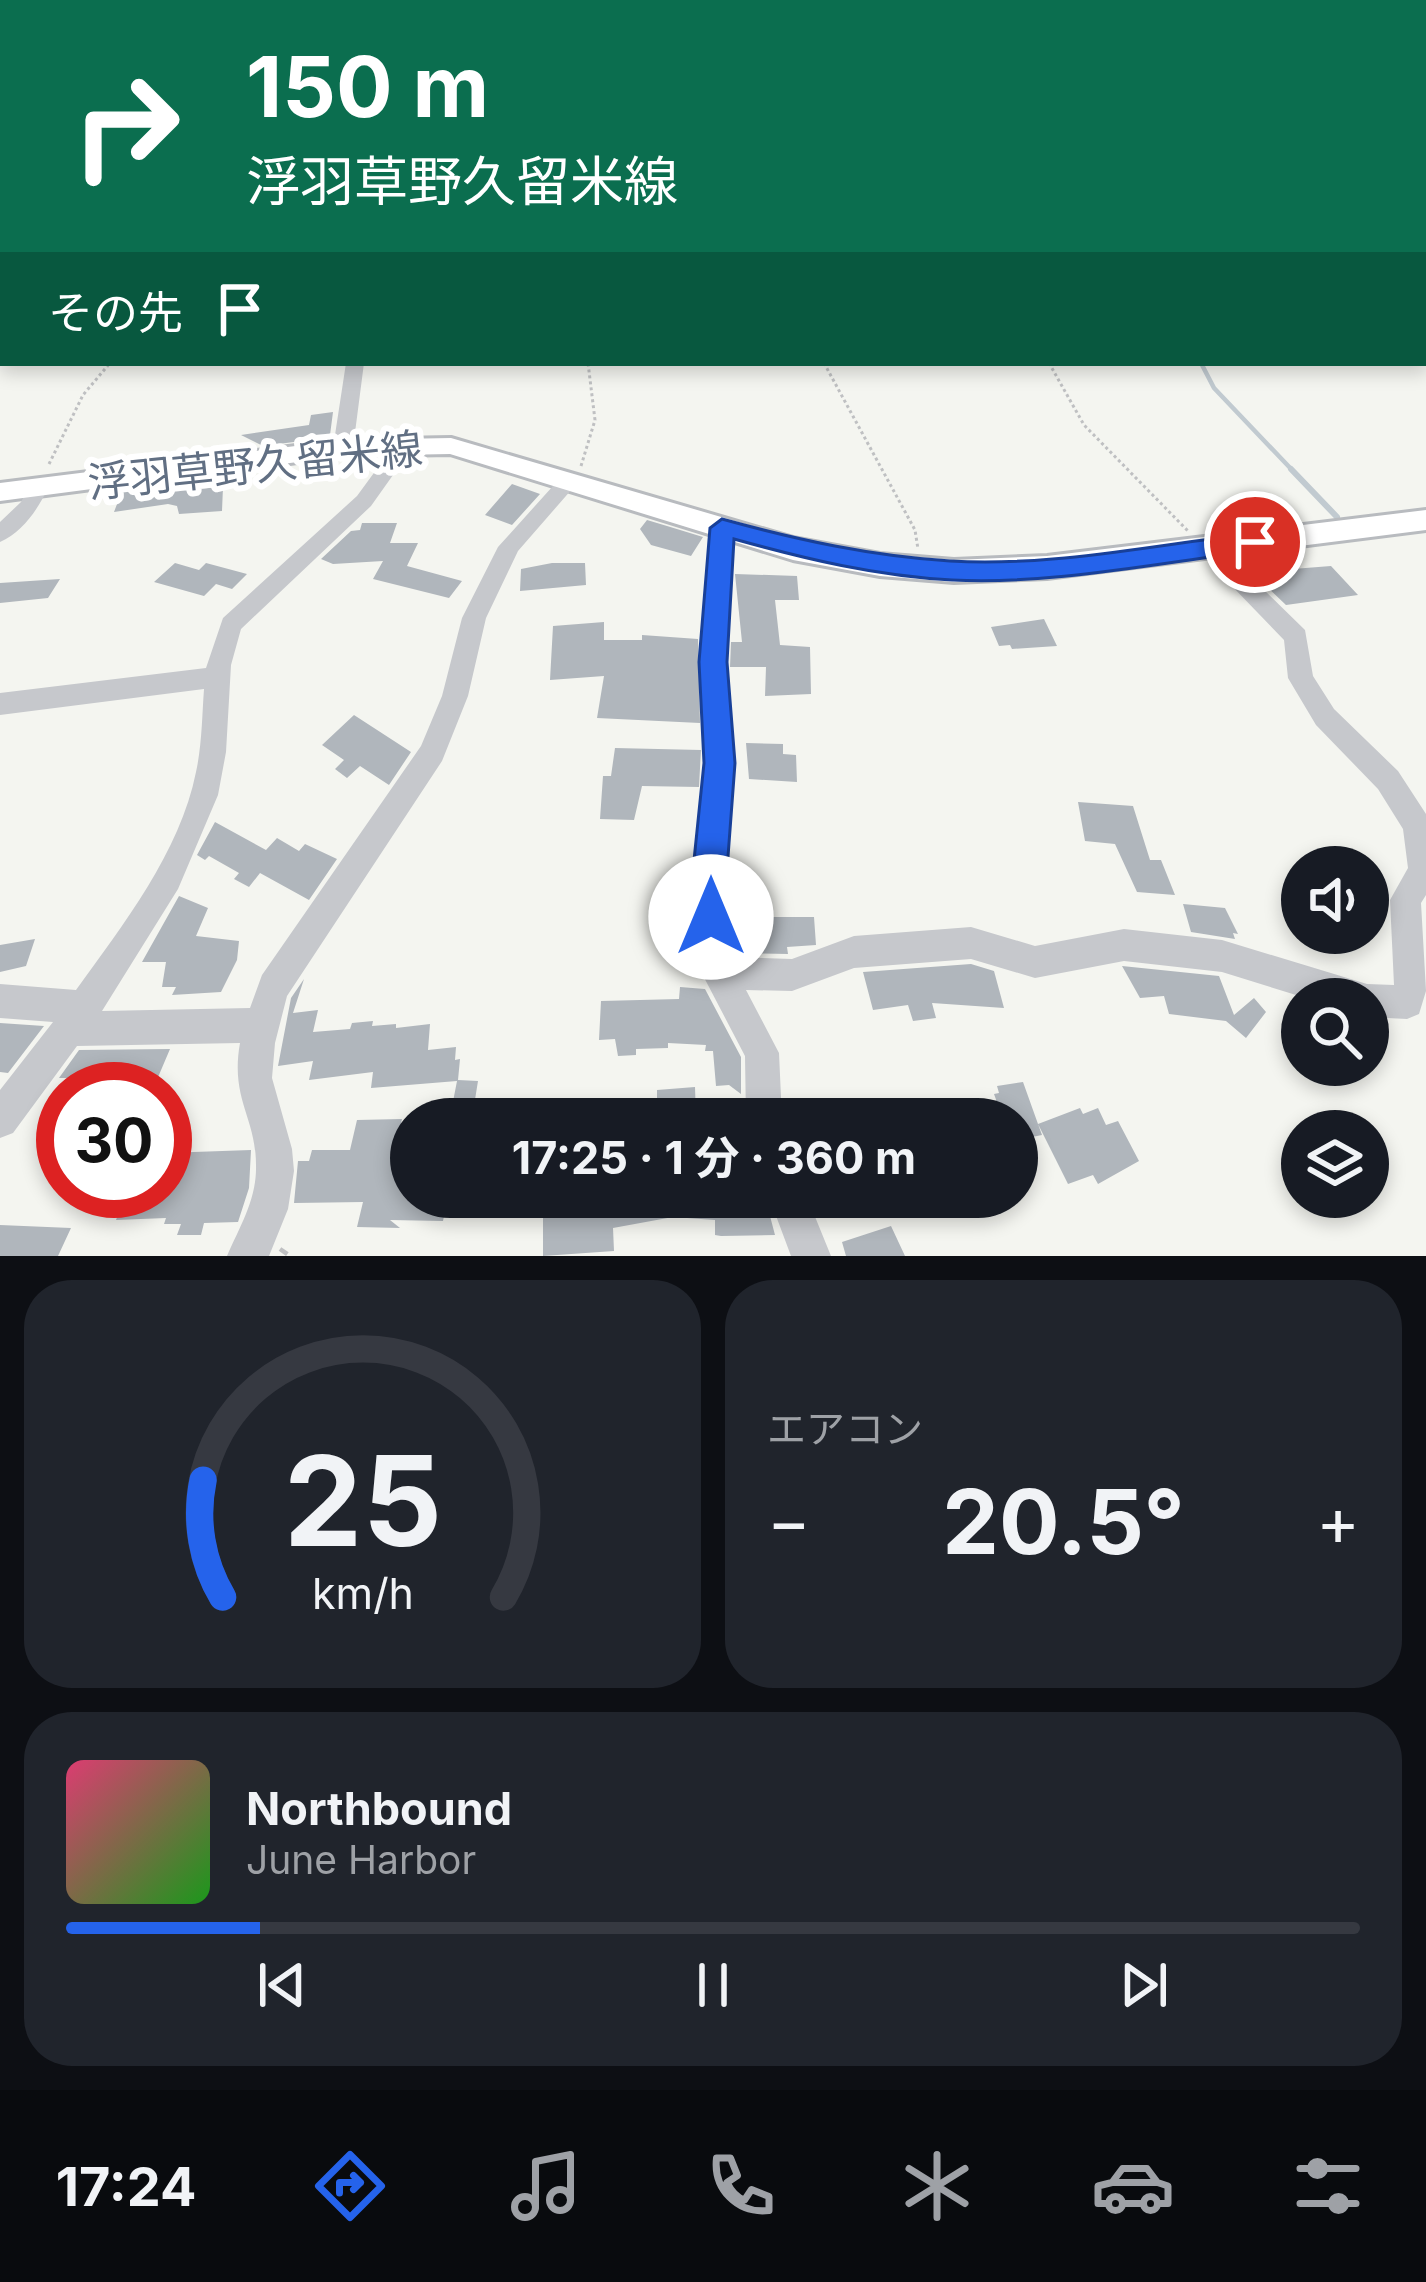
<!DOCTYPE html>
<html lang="ja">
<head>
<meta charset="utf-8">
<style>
	:root { --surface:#171b24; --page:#20242c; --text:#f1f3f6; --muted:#9ea1a6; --line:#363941; --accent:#2563eb }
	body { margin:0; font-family:Inter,"Noto Sans JP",sans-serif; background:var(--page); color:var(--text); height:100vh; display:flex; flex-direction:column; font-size:45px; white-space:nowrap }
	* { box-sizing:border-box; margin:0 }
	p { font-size:39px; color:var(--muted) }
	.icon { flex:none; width:66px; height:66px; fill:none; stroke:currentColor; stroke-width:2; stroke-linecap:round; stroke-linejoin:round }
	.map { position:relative; height:1256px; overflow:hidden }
	.sheet { display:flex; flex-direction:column; gap:24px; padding:24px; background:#0d0f14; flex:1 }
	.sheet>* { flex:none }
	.hud { position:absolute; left:0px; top:0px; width:1428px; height:366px; box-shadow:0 6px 18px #0003; background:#0b6e4f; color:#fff; overflow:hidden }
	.fabs { position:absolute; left:1281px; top:846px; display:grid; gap:24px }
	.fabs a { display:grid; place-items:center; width:108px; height:108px; border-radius:50%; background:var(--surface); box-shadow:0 6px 18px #0003; font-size:60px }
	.speed { position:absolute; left:36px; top:1062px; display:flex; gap:24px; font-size:60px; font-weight:700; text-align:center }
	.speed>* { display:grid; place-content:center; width:156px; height:156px; border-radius:50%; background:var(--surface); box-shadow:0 6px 18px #0003; line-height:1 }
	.speed .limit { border:18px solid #d22; background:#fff; color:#111 }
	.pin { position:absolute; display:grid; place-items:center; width:102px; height:102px; color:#fff; margin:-51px; border:6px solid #fff; border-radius:50%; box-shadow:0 3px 12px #0007 }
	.me { position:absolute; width:132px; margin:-66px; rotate:0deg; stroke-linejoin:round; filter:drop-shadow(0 0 9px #0008) }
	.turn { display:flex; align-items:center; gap:42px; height:252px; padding:0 48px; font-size:54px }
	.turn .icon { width:156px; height:156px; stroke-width:2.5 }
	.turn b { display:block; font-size:84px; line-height:102px }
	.then { display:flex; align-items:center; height:114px; padding:0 48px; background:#0003; gap:24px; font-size:45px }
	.big { font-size:90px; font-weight:700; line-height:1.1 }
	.sheet .tile { flex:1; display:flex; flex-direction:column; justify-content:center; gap:18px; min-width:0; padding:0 42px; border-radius:48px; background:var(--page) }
	.sheet .dial { align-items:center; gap:0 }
	.dial svg { height:312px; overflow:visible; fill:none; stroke:var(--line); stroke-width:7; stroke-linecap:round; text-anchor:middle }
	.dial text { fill:var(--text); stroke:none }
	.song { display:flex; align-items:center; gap:36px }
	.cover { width:144px; height:144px; border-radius:18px; background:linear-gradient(135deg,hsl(340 70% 55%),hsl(120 70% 35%)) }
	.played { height:12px; border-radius:6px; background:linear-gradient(90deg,var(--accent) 15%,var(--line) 15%) }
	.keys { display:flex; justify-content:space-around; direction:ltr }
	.heat { display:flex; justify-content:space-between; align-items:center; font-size:66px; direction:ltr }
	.sheet .tiles { flex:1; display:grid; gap:24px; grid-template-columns:1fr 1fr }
	.tile:last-child { grid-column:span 2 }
	.trip { position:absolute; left:390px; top:1098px; width:648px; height:120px; border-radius:60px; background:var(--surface); box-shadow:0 6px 18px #0003; font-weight:700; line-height:120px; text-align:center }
	.tabs { display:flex; height:192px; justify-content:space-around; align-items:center; background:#090b0e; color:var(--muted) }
	.tabs .icon { width:84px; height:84px }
	.tabs .on { color:var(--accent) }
	.tabs b { font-size:54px; color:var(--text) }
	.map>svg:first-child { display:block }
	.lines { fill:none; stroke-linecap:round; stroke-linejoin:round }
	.stream-far1 { stroke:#c1cad0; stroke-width:4.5 }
	.stream { stroke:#c1cad0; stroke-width:6 }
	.building { fill:#b0b6bc }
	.major-casing { stroke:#b8bbbf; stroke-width:6 }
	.path-far1 { stroke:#bfc0c2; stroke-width:3; stroke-dasharray:3 3; stroke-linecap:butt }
	.path { stroke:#bfc0c2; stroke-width:4.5; stroke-dasharray:9 9; stroke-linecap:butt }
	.minor { fill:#c6c8cc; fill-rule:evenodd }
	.major { fill:#fff; fill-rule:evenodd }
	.route { fill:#2563eb; stroke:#184099; stroke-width:3 }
	.labels { text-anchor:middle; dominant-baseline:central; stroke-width:12; stroke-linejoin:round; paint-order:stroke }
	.street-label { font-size:42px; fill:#616f83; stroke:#fff }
</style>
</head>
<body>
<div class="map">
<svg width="1426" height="1256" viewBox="0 0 1426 1256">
	<rect width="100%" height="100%" fill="#f4f5f0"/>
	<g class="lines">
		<path class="stream-far1" d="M1201,363L1214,388L1294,472"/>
		<path class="stream" d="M1291,469L1337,517"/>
	</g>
	<path class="building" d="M333,412L330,435L317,439L263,446L241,435L309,425L311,415Z
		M199,479L196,489L223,487L222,511L179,514L177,506L168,504L114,512L122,491Z
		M512,484L540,494L512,525L485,515Z
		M647,520L667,526L703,537L691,556L651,545L640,529Z
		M362,523H397L390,543H418L407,566L462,581L449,598L373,579L383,561L333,564L321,559L351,531L360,530Z
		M1265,555L1280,570L1331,566L1358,595L1286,605L1239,560Z
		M175,563L199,570L206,563L247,574L232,589L216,584L204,596L154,582Z
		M552,563H585L586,585L520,591L521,569Z
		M735,574L797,576L799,600H775L780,645L810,647L811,694L765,696L766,667H730L731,642H742Z
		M60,579L48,598L0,603V583Z
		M1044,619L1057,646L1012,649L1010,645L999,646L991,627Z
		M604,622V640H642V635L698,639L700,723L597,718L604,676L550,680L553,626Z
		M354,715L411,752L389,785L360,766L347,778L335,769L344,760L322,745Z
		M746,743L783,744V754L796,755L797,782L749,779Z
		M615,748L701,750L699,787L642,786L634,820L600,819L603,776H611Z
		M1078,802L1133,806L1150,860H1161L1175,895L1137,892L1115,844L1085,841Z
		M215,822L266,850L277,838L299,851L305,844L337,859L309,900L260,873L249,887L234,879L239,873L209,856L205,860L197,855Z
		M179,896L208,908L196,936L239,941L237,960L221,992L172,995L176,987H162L166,962H142Z
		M1183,904L1225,908L1238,934L1233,933L1235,939L1191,932Z
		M732,917H814L816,945L787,947L788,954L733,953Z
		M35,939L26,966L0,972V945Z
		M971,964L994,971L1004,1008L932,1003L936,1018L913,1021L908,1005L873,1010L863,972Z
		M1122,966L1219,976L1234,1015L1254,998L1266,1012L1246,1038L1226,1021L1169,1014L1164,996L1140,998Z
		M304,979L293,1013L318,1010L313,1032L350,1029L352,1023L373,1021L372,1026L396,1024V1028L430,1024L428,1050L456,1047L455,1060L460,1059L458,1080L478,1081L473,1112H451L457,1081L371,1088L373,1072L309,1080L313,1061L278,1066L291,998Z
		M680,987L705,989L741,1057V1094L729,1085L716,1086L713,1051H705L706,1045L668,1043V1048L636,1049V1055L618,1056L615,1039L599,1040L601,1001L679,999Z
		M0,1023L44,1026L8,1073L0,1072Z
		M170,1049L153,1089H88L90,1085H84L87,1078H59L79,1050Z
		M1023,1082L1038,1124L1080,1108L1083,1114L1098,1108L1106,1125L1118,1121L1139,1161L1098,1184L1093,1175L1068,1184L1038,1124L1042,1135L1017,1140V1119H1003L994,1094L999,1093L997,1086Z
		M695,1087L696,1119H657V1090Z
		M402,1119L396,1147H411V1197H448L443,1221L390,1220L400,1228L357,1227L363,1202L294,1203L298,1161H309L312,1150H350L357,1120Z
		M251,1150L249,1188L238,1222L204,1223L201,1235H177L181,1224H164L166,1218L116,1220L127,1191H165V1153Z
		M569,1197H765L775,1235L721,1236L715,1235V1220L673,1217L613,1228L614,1251L543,1256V1202Z
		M0,1225L71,1228L58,1256H0Z
		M891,1226L905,1256H846L842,1242Z"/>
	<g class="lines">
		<g class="major-casing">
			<path id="major" d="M451,438L793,538L880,554L954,560L1047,556L1426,510V530L1047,578L954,582L880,576L793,560L450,454L343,456L0,501V483L343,440Z"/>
		</g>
		<path class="path-far1" d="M0,249L3,245
			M824,363L915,530L918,549
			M1049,363L1084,425L1188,531
			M49,464L83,395L110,363
			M581,466L595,420L588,363"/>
		<path class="path" d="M280,1249L290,1256"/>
		<path class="minor" d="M1425,189H1426V198H1425Z
			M346,363H364L353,448L343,454L333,448Z
			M405,438L415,444L371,506L241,629L231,665L226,752L218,795L178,889L102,1011L250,1008L262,975L421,746L442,696L462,618L498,547L562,476H576L579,481L518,551L486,618L468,696L442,761L287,996L275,1043L272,1078L292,1149L294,1171L288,1209L269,1256H227C240,1226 257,1199 256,1165C256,1117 230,1099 240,1043L77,1046L13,1133L0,1138V1090L53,1022L0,1018V984L76,990C123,925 180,852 196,772C202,745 202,716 204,689L0,715V693L206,668L223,618L357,496L398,440Z
			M38,481L48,488C38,509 22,533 0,542V522L21,502L31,483Z
			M723,521L734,528L725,662L734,763L725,870L729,957L792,959L854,936L971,927L1035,946L1124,929L1222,940L1367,984L1394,985L1390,900L1408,868L1403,829L1378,789L1316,725L1288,678L1284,640L1200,553L1197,548L1208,540L1216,543L1305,630L1313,676L1334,709L1398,771L1426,814V895L1421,903L1426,991L1419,1014L1407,1019L1368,1017V999H1309L1222,972L1124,961L1035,978L971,959L854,968L792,991L746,990L779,1053L782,1119H746L745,1056L697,964L695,870L706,763L701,662L712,528Z
			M769,1197H807L831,1256H791Z"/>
		<use href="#major" class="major"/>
	</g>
	<linearGradient id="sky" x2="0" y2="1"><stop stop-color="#98bdde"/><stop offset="0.51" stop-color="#fafaf8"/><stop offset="1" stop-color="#fafaf8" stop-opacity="0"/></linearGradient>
	<rect width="1426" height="357" fill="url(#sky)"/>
	<path class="route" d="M722,519C798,540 871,556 950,561C1051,567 1156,545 1255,533L1268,542L1255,551C1156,563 1052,585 952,580C876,576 806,559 734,539L727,662L735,763L727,870L729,917L724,929L711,935L699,929L693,917V870L704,763L699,662L710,528Z"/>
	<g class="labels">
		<g class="street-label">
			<text transform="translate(255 465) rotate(-6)">浮羽草野久留米線</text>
		</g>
	</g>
</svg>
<div class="fabs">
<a><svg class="icon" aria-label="sound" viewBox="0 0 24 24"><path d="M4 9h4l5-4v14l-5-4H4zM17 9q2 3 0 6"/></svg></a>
<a><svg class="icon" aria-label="search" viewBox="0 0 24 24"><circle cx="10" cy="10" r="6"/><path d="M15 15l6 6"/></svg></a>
<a><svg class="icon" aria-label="layers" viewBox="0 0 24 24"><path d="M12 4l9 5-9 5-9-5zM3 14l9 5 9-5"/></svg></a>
</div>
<div class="speed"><div class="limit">30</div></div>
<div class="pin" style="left:1255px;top:542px;background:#d93025"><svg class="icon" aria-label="arrive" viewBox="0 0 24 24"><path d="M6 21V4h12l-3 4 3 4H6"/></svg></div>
<svg class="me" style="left:711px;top:917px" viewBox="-20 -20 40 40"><circle r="19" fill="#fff"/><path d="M0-13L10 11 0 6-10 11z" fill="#2563eb"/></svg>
<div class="trip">17:25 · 1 分 · 360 m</div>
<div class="hud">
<div class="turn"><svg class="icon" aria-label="right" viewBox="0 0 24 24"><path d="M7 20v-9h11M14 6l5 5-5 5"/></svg><div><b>150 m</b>浮羽草野久留米線</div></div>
<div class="then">その先<svg class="icon" aria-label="arrive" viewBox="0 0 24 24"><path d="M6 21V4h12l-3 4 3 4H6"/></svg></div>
</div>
</div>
<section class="sheet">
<div class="tiles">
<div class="tile dial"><svg viewBox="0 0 100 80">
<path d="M14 69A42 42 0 1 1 86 69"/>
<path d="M14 69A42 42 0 0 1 9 39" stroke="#2563eb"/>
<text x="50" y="56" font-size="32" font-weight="700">25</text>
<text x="50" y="72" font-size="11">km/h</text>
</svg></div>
<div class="tile"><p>エアコン</p>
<div class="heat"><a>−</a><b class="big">20.5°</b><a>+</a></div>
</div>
<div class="tile">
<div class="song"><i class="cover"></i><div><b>Northbound</b><p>June Harbor</p></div></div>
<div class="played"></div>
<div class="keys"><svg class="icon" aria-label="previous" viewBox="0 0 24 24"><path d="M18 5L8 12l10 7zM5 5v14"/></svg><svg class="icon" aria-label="pause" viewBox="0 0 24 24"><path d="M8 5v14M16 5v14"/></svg><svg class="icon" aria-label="next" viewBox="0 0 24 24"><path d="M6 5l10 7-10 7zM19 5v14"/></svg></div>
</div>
</div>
</section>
<nav class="tabs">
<b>17:24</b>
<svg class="icon on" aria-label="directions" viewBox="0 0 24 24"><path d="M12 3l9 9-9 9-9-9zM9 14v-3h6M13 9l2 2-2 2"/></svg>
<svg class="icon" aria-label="music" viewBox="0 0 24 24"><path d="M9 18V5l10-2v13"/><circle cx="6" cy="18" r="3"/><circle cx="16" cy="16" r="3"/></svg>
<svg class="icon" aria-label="phone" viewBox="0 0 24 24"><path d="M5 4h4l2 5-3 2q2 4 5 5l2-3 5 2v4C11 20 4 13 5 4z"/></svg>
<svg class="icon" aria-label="climate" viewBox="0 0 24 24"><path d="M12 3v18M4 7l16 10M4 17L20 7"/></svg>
<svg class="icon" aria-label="car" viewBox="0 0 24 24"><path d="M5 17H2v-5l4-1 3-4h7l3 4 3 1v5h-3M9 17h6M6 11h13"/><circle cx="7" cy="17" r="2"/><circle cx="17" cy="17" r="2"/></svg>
<svg class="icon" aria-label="filters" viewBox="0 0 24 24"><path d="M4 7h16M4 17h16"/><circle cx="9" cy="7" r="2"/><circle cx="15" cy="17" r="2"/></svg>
</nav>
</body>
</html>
